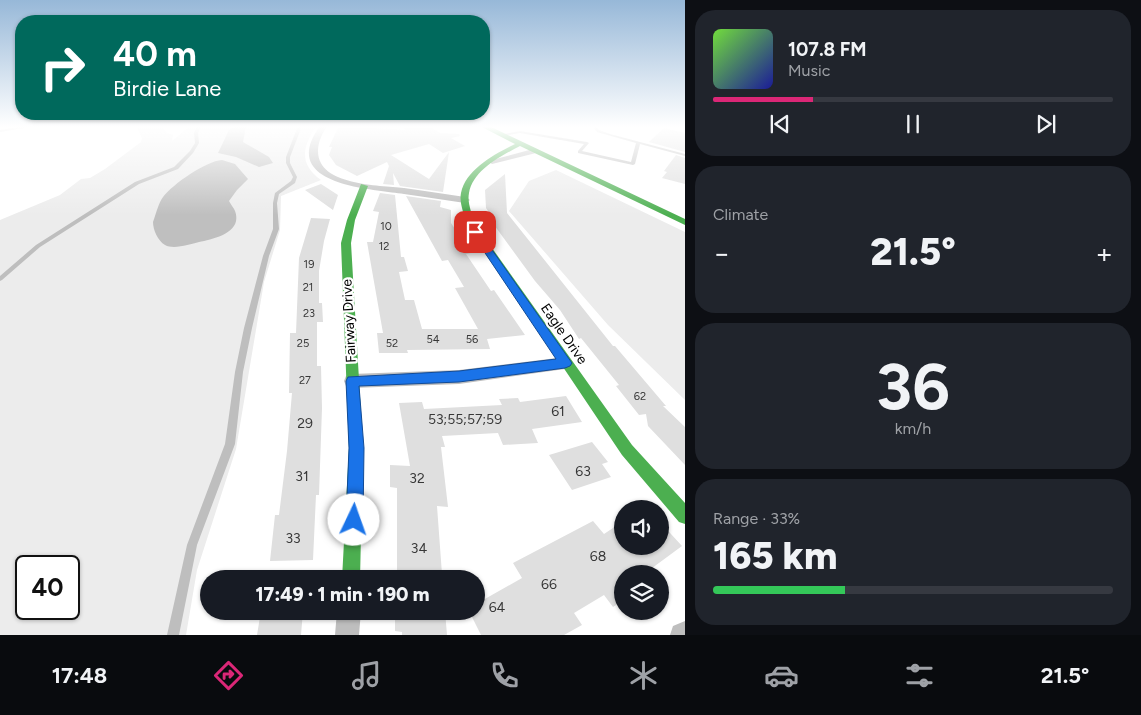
<!DOCTYPE html>
<html lang="en">
<head>
<meta charset="utf-8">
<style>
	:root { --surface:#171b24; --page:#20242c; --text:#f1f3f6; --muted:#9ea1a6; --line:#363941; --accent:#db2777 }
	body { margin:0; font-family:Figtree,sans-serif; background:var(--page); color:var(--text); height:100vh; display:flex; flex-direction:column; font-size:19px; white-space:nowrap }
	* { box-sizing:border-box; margin:0 }
	p { font-size:16px; color:var(--muted) }
	.icon { flex:none; width:28px; height:28px; fill:none; stroke:currentColor; stroke-width:2; stroke-linecap:round; stroke-linejoin:round }
	.map { position:relative; flex:1; overflow:hidden }
	.panel { display:flex; flex-direction:column; gap:10px; padding:10px; background:#0d0f14; width:456px }
	.panel>* { flex:none }
	.banner { position:absolute; left:15px; top:15px; width:475px; height:105px; border-radius:20px; box-shadow:0 1px 4px #0004; background:#00695c; color:#fff; overflow:hidden }
	.controls { position:absolute; left:614px; top:500px; display:grid; gap:10px }
	.controls a { display:grid; place-items:center; width:55px; height:55px; border-radius:50%; background:var(--surface); box-shadow:0 1px 4px #0004; font-size:25px }
	.speed { position:absolute; left:15px; top:555px; display:flex; gap:10px; font-size:25px; font-weight:700; text-align:center }
	.speed>* { display:grid; place-content:center; width:65px; height:65px; border-radius:50%; background:var(--surface); box-shadow:0 1px 4px #0004; line-height:1 }
	.speed .limit { border:2px solid #111; border-radius:8px; background:#fff; color:#111 }
	.pin { position:absolute; display:grid; place-items:center; width:42px; height:42px; color:#fff; margin:-21px; border-radius:10px; box-shadow:0 2px 8px #0006 }
	.me { position:absolute; width:55px; margin:-28px; rotate:3deg; stroke-linejoin:round; filter:drop-shadow(0 0 4px #0008) }
	.turn { display:flex; align-items:center; gap:18px; height:105px; padding:0 15px; font-size:22px }
	.turn .icon { width:65px; height:65px; stroke-width:2.5 }
	.turn b { display:block; font-size:35px; line-height:42px }
	.big { font-size:38px; font-weight:800; line-height:1.1 }
	.panel .card { flex:1; display:flex; flex-direction:column; justify-content:center; gap:8px; min-width:0; padding:0 18px; border-radius:20px; background:var(--page) }
	.panel .dial { align-items:center; gap:0 }
	.dial b { font-size:65px; line-height:1 }
	.song { display:flex; align-items:center; gap:15px }
	.cover { width:60px; height:60px; border-radius:8px; background:linear-gradient(135deg,hsl(100 70% 55%),hsl(240 70% 35%)) }
	.played { height:5px; border-radius:2px; background:linear-gradient(90deg,var(--accent) 25%,var(--line) 25%) }
	.keys { display:flex; justify-content:space-around; direction:ltr }
	.heat { display:flex; justify-content:space-between; align-items:center; font-size:28px; direction:ltr }
	.charge { height:8px; border-radius:4px; background:linear-gradient(90deg,#34c759 33%,var(--line) 0) }
	.trip { position:absolute; left:200px; top:570px; width:285px; height:50px; border-radius:25px; background:var(--surface); box-shadow:0 1px 4px #0004; font-weight:800; line-height:50px; text-align:center }
	.tab-bar { display:flex; height:80px; justify-content:space-around; align-items:center; background:#090b0e; color:var(--muted) }
	.tab-bar .icon { width:35px; height:35px }
	.tab-bar .current { color:var(--accent) }
	.tab-bar b { font-size:22px; color:var(--text) }
	main { display:flex; flex:1; min-height:0 }
	.map>svg:first-child { display:block }
	.green { fill:#ececec; fill-rule:evenodd }
	.water { fill:#bfbfbf }
	.building { fill:#dfdfdf }
	.lines { fill:none; stroke-linecap:round; stroke-linejoin:round }
	.lane { fill:#bebebe; fill-rule:evenodd }
	.street { fill:#bebebe; fill-rule:evenodd }
	.fast { fill:#4caf50; fill-rule:evenodd }
	.route { fill:#1a73e8; stroke:#114b97 }
	.labels { text-anchor:middle; dominant-baseline:central; stroke-width:4.5; stroke-linejoin:round; paint-order:stroke }
	.number-label { font-size:11px; fill:#383838 }
	.street-label { font-size:14px; fill:#000; stroke:#fff }
	.near-number-label { font-size:14px; fill:#383838 }
</style>
</head>
<body>
<main>
<div class="map">
<svg width="685" height="635" viewBox="0 0 685 635">
	<rect width="100%" height="100%" fill="#fff"/>
	<path class="green" d="M138,126H161L167,133L173,135L172,141L190,126H316C302,148 299,164 321,180L281,196L280,230L264,282L236,449L197,570L186,635H0V220L60,195L81,179L90,178L105,169L141,142L142,138L138,130ZM26,566H69V609H26Z
		M556,170L685,232V400L608,325L509,211L529,181Z"/>
	<path class="water" d="M236,126L246,127L243,142L269,157L273,163L259,167L236,157L218,153L229,130Z
		M222,160L235,164L248,179L237,190L229,201C231,205 234,208 235,211C243,233 213,239 199,242C190,244 174,250 165,245C158,241 153,230 153,222C156,214 158,204 163,197C173,184 206,161 222,160Z"/>
	<path class="building" d="M339,126L406,130L399,126H429L440,133L459,134L460,136L451,138L465,146L443,153L429,144L391,155L429,179L449,152L443,192L400,186L393,173L394,185L383,184L389,166L387,162L357,176L336,165L329,155L332,147H329Z
		M664,128L685,133V152L649,142Z
		M676,155L685,158V184L662,178L667,172L664,171Z
		M505,174L507,213L613,346H615L666,406H663L685,427V465L648,426L646,414L639,415L616,386L619,385L581,338L579,339L560,310L535,281L489,218H493L486,208L485,190Z
		M321,184L338,195L333,210L305,190Z
		M380,193L395,195L401,257H404L408,271L399,272L405,300H414L422,329H478L455,288L464,287L448,260L442,261L406,196L441,201L440,207L451,210V223L471,253L466,254L491,291L494,290L525,335L487,339L490,349L407,350L408,353H379L377,333H383L367,242H373L379,212L373,211Z
		M311,218L330,219L324,241L319,271V303H322L323,322H317V366H321L322,408L319,495H316L313,560L270,561L275,515H279L287,451L292,393H289L290,333H296L299,258Z
		M566,396L582,422L532,429L538,443L503,445L498,433L442,436L445,447H441L448,507L437,506L442,574L397,570V488L390,487V465L410,466L399,403L422,402L424,409L502,405L499,399L518,398L520,402Z
		M592,442L608,462L602,464L611,477L572,490L549,455Z
		M593,521L604,534L622,522V546H660V522L682,546L644,574H622V601L613,607L604,595L574,613L582,625L564,635H481L469,611H476V604L522,578L513,563Z
		M261,611H303L301,635H257Z
		M395,611H445L447,635H402V632L395,631Z"/>
	<g class="lines">
		<path class="lane" d="M24,126H36L0,132V130Z
			M197,126H201L198,133L199,143L193,153L178,169L139,184L40,247L2,280L0,281V276L36,245L135,182L174,167L190,151L195,143L194,133Z
			M298,126H302L290,157V163L297,177L295,183L279,194L277,203L279,229L269,256L252,328L243,372L235,444L197,545L179,635H167L187,545L225,444L235,372L244,328L263,256L273,229V203L275,193L291,181L293,177L286,163V157Z
			M592,126H596L599,130L610,134L685,154V156L640,144L635,164L633,165L578,153V151L584,144L520,133L501,136L499,135L520,131L587,142L589,143L582,151L631,162L636,143L597,132Z"/>
		<path class="street" d="M320,126H327C322,134 318,142 318,151C318,186 379,185 404,188C425,191 445,194 465,197L470,200L465,203C445,200 425,197 404,194C370,189 277,185 320,126Z
			M533,149L537,151L536,153L492,164L488,161Z
			M565,357L570,359L573,363L570,367L565,369L459,384L352,388L346,386L344,381L346,376L352,374L459,370Z
			M337,611H361L359,635H335Z
			M685,621V635H670L673,626Z"/>
		<path class="fast" d="M480,126H489L685,219V225L520,146C501,156 473,170 469,193C467,203 472,214 475,224L632,445L685,503V524L679,522L622,455L467,224C464,214 459,203 461,193C466,169 495,154 515,144Z
			M361,184L368,186L355,220L351,243L363,448L360,579H342L349,448L341,243L347,220Z"/>
	</g>
	<linearGradient id="sky" x2="0" y2="1"><stop stop-color="#97b8d8"/><stop offset="0.59" stop-color="#fff"/><stop offset="1" stop-color="#fff" stop-opacity="0"/></linearGradient>
	<rect width="685" height="215" fill="url(#sky)"/>
	<path class="route" d="M475,229L478,230L572,363L570,366L565,368L459,382L359,386L364,448L363,520L360,526L354,528L348,526L346,520L349,448L346,381L348,377L459,371L556,359L471,232Z"/>
	<g class="labels">
		<g class="number-label">
			<text x="386" y="226">10</text>
			<text x="384" y="246">12</text>
			<text x="309" y="264">19</text>
			<text x="308" y="287">21</text>
			<text x="309" y="313">23</text>
			<text x="433" y="339">54</text>
			<text x="472" y="339">56</text>
			<text x="303" y="343">25</text>
			<text x="392" y="343">52</text>
			<text x="305" y="380">27</text>
			<text x="640" y="396">62</text>
		</g>
		<g class="street-label">
			<text transform="translate(349 321) rotate(-93)">Fairway Drive</text>
			<text transform="translate(564 334) rotate(55)">Eagle Drive</text>
		</g>
		<g class="near-number-label">
			<text x="558" y="411">61</text>
			<text x="465" y="419">53;55;57;59</text>
			<text x="305" y="423">29</text>
			<text x="583" y="471">63</text>
			<text x="302" y="476">31</text>
			<text x="417" y="478">32</text>
			<text x="293" y="538">33</text>
			<text x="419" y="548">34</text>
			<text x="598" y="556">68</text>
			<text x="549" y="584">66</text>
			<text x="497" y="607">64</text>
		</g>
	</g>
</svg>
<div class="controls">
<a><svg class="icon" aria-label="sound" viewBox="0 0 24 24"><path d="M4 9h4l5-4v14l-5-4H4zM17 9q2 3 0 6"/></svg></a>
<a><svg class="icon" aria-label="layers" viewBox="0 0 24 24"><path d="M12 4l9 5-9 5-9-5zM3 14l9 5 9-5"/></svg></a>
</div>
<div class="speed"><div class="limit">40</div></div>
<div class="pin" style="left:475px;top:232px;background:#d93025"><svg class="icon" aria-label="arrive" viewBox="0 0 24 24"><path d="M6 21V4h12l-3 4 3 4H6"/></svg></div>
<svg class="me" style="left:354px;top:520px" viewBox="-20 -20 40 40"><circle r="19" fill="#fff"/><path d="M0-13L10 11 0 6-10 11z" fill="#1a73e8"/></svg>
<div class="trip">17:49 · 1 min · 190 m</div>
<div class="banner">
<div class="turn"><svg class="icon" aria-label="right" viewBox="0 0 24 24"><path d="M7 20v-9h11M14 6l5 5-5 5"/></svg><div><b>40 m</b>Birdie Lane</div></div>
</div>
</div>
<section class="panel">
<div class="card">
<div class="song"><i class="cover"></i><div><b>107.8 FM</b><p>Music</p></div></div>
<div class="played"></div>
<div class="keys"><svg class="icon" aria-label="previous" viewBox="0 0 24 24"><path d="M18 5L8 12l10 7zM5 5v14"/></svg><svg class="icon" aria-label="pause" viewBox="0 0 24 24"><path d="M8 5v14M16 5v14"/></svg><svg class="icon" aria-label="next" viewBox="0 0 24 24"><path d="M6 5l10 7-10 7zM19 5v14"/></svg></div>
</div>
<div class="card"><p>Climate</p>
<div class="heat"><a>−</a><b class="big">21.5°</b><a>+</a></div>
</div>
<div class="card dial"><b>36</b><p>km/h</p></div>
<div class="card"><p>Range · 33%</p><b class="big">165 km</b><div class="charge"></div></div>
</section>
</main>
<nav class="tab-bar">
<b>17:48</b>
<svg class="icon current" aria-label="directions" viewBox="0 0 24 24"><path d="M12 3l9 9-9 9-9-9zM9 14v-3h6M13 9l2 2-2 2"/></svg>
<svg class="icon" aria-label="music" viewBox="0 0 24 24"><path d="M9 18V5l10-2v13"/><circle cx="6" cy="18" r="3"/><circle cx="16" cy="16" r="3"/></svg>
<svg class="icon" aria-label="phone" viewBox="0 0 24 24"><path d="M5 4h4l2 5-3 2q2 4 5 5l2-3 5 2v4C11 20 4 13 5 4z"/></svg>
<svg class="icon" aria-label="climate" viewBox="0 0 24 24"><path d="M12 3v18M4 7l16 10M4 17L20 7"/></svg>
<svg class="icon" aria-label="car" viewBox="0 0 24 24"><path d="M5 17H2v-5l4-1 3-4h7l3 4 3 1v5h-3M9 17h6M6 11h13"/><circle cx="7" cy="17" r="2"/><circle cx="17" cy="17" r="2"/></svg>
<svg class="icon" aria-label="filters" viewBox="0 0 24 24"><path d="M4 7h16M4 17h16"/><circle cx="9" cy="7" r="2"/><circle cx="15" cy="17" r="2"/></svg>
<b>21.5°</b>
</nav>
</body>
</html>
